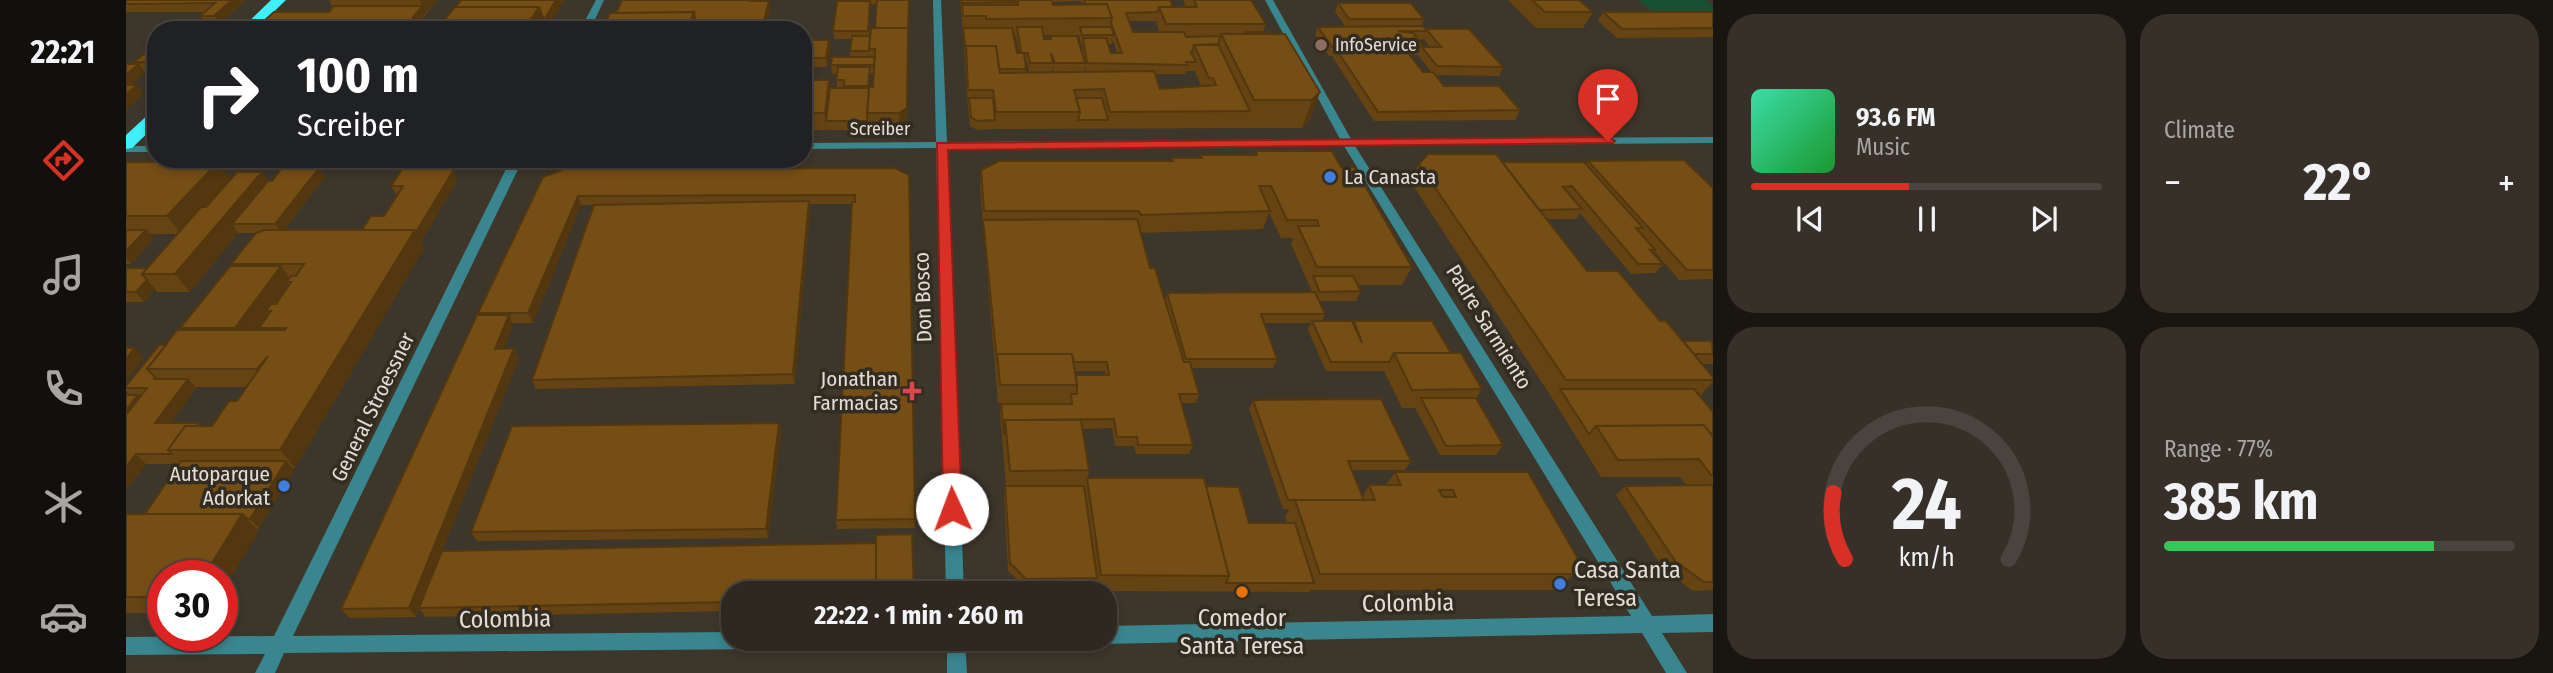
<!DOCTYPE html>
<html lang="en">
<head>
<meta charset="utf-8">
<style>
	:root { --surface:#2e2820; --page:#363029; --text:#f1f3f6; --muted:#a7a6a5; --line:#49443e; --accent:#d93025 }
	body { margin:0; font-family:"Fira Sans Condensed",sans-serif; background:var(--page); color:var(--text); height:100vh; display:flex; flex-direction:column; font-size:26px; white-space:nowrap }
	* { box-sizing:border-box; margin:0 }
	p { font-size:23px; color:var(--muted) }
	.icon { flex:none; width:38px; height:38px; fill:none; stroke:currentColor; stroke-width:2; stroke-linecap:round; stroke-linejoin:round }
	.map { position:relative; flex:1; overflow:hidden }
	.details { display:flex; flex-direction:column; gap:14px; padding:14px; background:#191612; width:840px }
	.details>* { flex:none }
	.guide { position:absolute; left:21px; top:21px; width:665px; height:147px; border-radius:28px; box-shadow:0 4px 10px #0003,0 0 0 2px var(--line); background:#202124; color:#fff; overflow:hidden }
	.speed { position:absolute; left:21px; top:560px; display:flex; gap:14px; font-size:35px; font-weight:700; text-align:center }
	.speed>* { display:grid; place-content:center; width:91px; height:91px; border-radius:50%; background:var(--surface); box-shadow:0 4px 10px #0003,0 0 0 2px var(--line); line-height:1 }
	.speed .limit { border:10px solid #d22; background:#fff; color:#111 }
	.pin { position:absolute; display:grid; place-items:center; width:60px; height:60px; color:#fff; margin:-72px -30px; border-radius:50% 50% 50% 0; rotate:-45deg; box-shadow:0 0 7px #0007 }
	.pin .icon { rotate:45deg }
	.me { position:absolute; width:77px; margin:-38px; rotate:358deg; stroke-linejoin:round; filter:drop-shadow(0 0 5px #0008) }
	.turn { display:flex; align-items:center; gap:24px; height:147px; padding:0 35px; font-size:32px }
	.turn .icon { width:91px; height:91px; stroke-width:2.5 }
	.turn b { display:block; font-size:49px; line-height:60px }
	.big { font-size:52px; font-weight:700; line-height:1.1 }
	.details .card { flex:1; display:flex; flex-direction:column; justify-content:center; gap:10px; min-width:0; padding:0 24px; border-radius:28px; background:var(--page) }
	.details .dial { align-items:center; gap:0 }
	.dial svg { height:182px; overflow:visible; fill:none; stroke:var(--line); stroke-width:7; stroke-linecap:round; text-anchor:middle }
	.dial text { fill:var(--text); stroke:none }
	.song { display:flex; align-items:center; gap:21px }
	.cover { width:84px; height:84px; border-radius:10px; background:linear-gradient(135deg,hsl(160 70% 55%),hsl(130 70% 35%)) }
	.played { height:7px; border-radius:4px; background:linear-gradient(90deg,var(--accent) 45%,var(--line) 45%) }
	.keys { display:flex; justify-content:space-around; direction:ltr }
	.heat { display:flex; justify-content:space-between; align-items:center; font-size:38px; direction:ltr }
	.charge { height:10px; border-radius:5px; background:linear-gradient(90deg,#34c759 77%,var(--line) 0) }
	.details .tiles { flex:1; display:grid; gap:14px; grid-template-columns:repeat(2,1fr) }
	.trip { position:absolute; left:595px; top:581px; width:396px; height:70px; border-radius:28px; background:var(--surface); box-shadow:0 4px 10px #0003,0 0 0 2px var(--line); font-weight:700; line-height:70px; text-align:center }
	main { display:flex; flex:1; min-height:0 }
	.dock { display:flex; flex-direction:column; width:126px; justify-content:space-around; align-items:center; background:#12100d; color:var(--muted) }
	.dock .icon { width:49px; height:49px }
	.dock .active { color:var(--accent) }
	.dock b { font-size:32px; color:var(--text) }
	.map>svg:first-child { display:block }
	.green { fill:#165031 }
	.lines { fill:none; stroke-linecap:round; stroke-linejoin:round }
	.street { fill:#39868e; fill-rule:evenodd }
	.highway { fill:#40eefc; fill-rule:evenodd }
	.wall { fill:#654312; fill-rule:evenodd }
	.shaded-wall { fill:#52370f }
	.building { fill:#754e15; stroke:#52370f; stroke-width:2; fill-rule:evenodd }
	.route { fill:#d93025; stroke:#8d1f18; stroke-width:2 }
	.education-dot { fill:#8d6e63; stroke:#332c21; stroke-width:2.5 }
	.shop-dot { fill:#3f7fe0; stroke:#332c21; stroke-width:2.5 }
	.health-dot { fill:#e0444e; stroke:#332c21; stroke-width:2.5 }
	.food-dot { fill:#e8710a; stroke:#332c21; stroke-width:2.5 }
	.labels { text-anchor:middle; dominant-baseline:central; stroke-width:7; stroke-linejoin:round; paint-order:stroke }
	.far-poi-label { font-size:18px; fill:#e2ddd6; stroke:#332c21; text-anchor:start }
	.far-street-label { font-size:18px; fill:#e2ddd6; stroke:#332c21 }
	.poi-label { font-size:21px; fill:#e2ddd6; stroke:#332c21; text-anchor:end }
	.street-label { font-size:21px; fill:#e2ddd6; stroke:#332c21 }
	.near-poi-label { font-size:24px; fill:#e2ddd6; stroke:#332c21; text-anchor:start }
	.near-street-label { font-size:24px; fill:#e2ddd6; stroke:#332c21 }
</style>
</head>
<body>
<main>
<nav class="dock">
<b>22:21</b>
<svg class="icon active" aria-label="directions" viewBox="0 0 24 24"><path d="M12 3l9 9-9 9-9-9zM9 14v-3h6M13 9l2 2-2 2"/></svg>
<svg class="icon" aria-label="music" viewBox="0 0 24 24"><path d="M9 18V5l10-2v13"/><circle cx="6" cy="18" r="3"/><circle cx="16" cy="16" r="3"/></svg>
<svg class="icon" aria-label="phone" viewBox="0 0 24 24"><path d="M5 4h4l2 5-3 2q2 4 5 5l2-3 5 2v4C11 20 4 13 5 4z"/></svg>
<svg class="icon" aria-label="climate" viewBox="0 0 24 24"><path d="M12 3v18M4 7l16 10M4 17L20 7"/></svg>
<svg class="icon" aria-label="car" viewBox="0 0 24 24"><path d="M5 17H2v-5l4-1 3-4h7l3 4 3 1v5h-3M9 17h6M6 11h13"/><circle cx="7" cy="17" r="2"/><circle cx="17" cy="17" r="2"/></svg>
</nav>
<div class="map">
<svg width="1587" height="673" viewBox="0 0 1587 673">
	<rect width="100%" height="100%" fill="#3d362b"/>
	<path class="green" d="M1512,0H1579L1587,6V11L1527,12Z"/>
	<g class="lines">
		<path class="street" d="M470,0H478L464,30H454Z
			M807,0H815L821,142L1214,139L1139,0H1147L1225,139L1587,137V143L1229,146L1526,616L1587,614V632L1536,633L1561,673H1540L1516,633L978,644L971,641L970,639H978V626L1505,616L1218,146L821,148L838,593H820L810,148L677,149V143L810,142Z
			M0,146H30V152H0Z
			M385,159H397L167,636L607,632V639H767L765,645L758,648L158,653L149,673H129L139,654L0,655V637L148,636Z
			M821,639H839L841,673H821Z"/>
		<path class="highway" d="M145,0H160L129,30H114Z
			M30,111V125L6,148L0,149V135L24,113Z"/>
	</g>
	<path class="wall" d="M0,0H120L93,24H80L74,16L79,12H0Z
		M203,0H311L288,30H128L203,12L207,8Z
		M333,0H438L420,30H318L315,24L334,1Z
		M711,0H735V1H743V0H783L781,126L774,130H742V126V130H701V128L700,130H677V80L704,89L711,88V74H706L705,65L724,57L725,39H708L707,31ZM744,4H751L749,28L743,36ZM744,74H748L747,87H743Z
		M834,0H1044L1047,7H1060L1057,0H1125L1140,24L1137,32L1194,92L1184,120L1176,128L869,129V127L868,129L851,130L844,126L842,107L837,33ZM955,1L956,4L927,5L926,2ZM1003,21H1030L1033,32H1007ZM888,35L890,36L893,53H891ZM917,35H953L955,44H956L957,56L924,36V39H918ZM987,40L991,53H985L982,44H986ZM899,62H901L903,72H926L927,68L928,72H958L959,66L960,72L900,73ZM1068,70L1075,86L1034,89L1028,74H1059L1060,71H1067Z
		M1382,0H1453L1467,12L1457,28H1410Z
		M627,1L644,9L639,29L476,30Z
		M1212,3L1298,19L1295,26L1300,30L1377,67L1373,76L1309,75L1318,86L1394,110L1389,120L1248,121L1207,58V56H1203L1189,35L1192,27L1219,26L1209,12ZM1298,39L1304,47L1297,46L1292,40ZM1284,55H1292L1305,72H1297Z
		M1477,12H1587V37L1491,38L1472,21Z
		M677,40H703L704,49L701,67H677Z
		M30,51V71H18L19,73L5,85H11L17,94L0,109V64H9L8,62Z
		M1130,151L1215,167L1286,267L1276,285H1232L1235,291L1230,301H1193L1199,314L1196,321L1227,323L1228,321L1325,353L1356,389L1350,398L1377,445L1370,455H1314L1289,408H1276L1258,371H1200L1182,330L1185,323H1138L1151,359L1147,368H1066L1073,394L1070,403H1056L1067,445L1063,454H1010L1008,446H989L986,428L957,429L963,470L962,478L1080,486L1123,523H1162L1159,517L1163,509H1157L1123,409L1127,400L1285,461L1279,470H1226L1237,496L1243,485H1260L1269,472H1402L1448,574L1431,590H1184L1183,592L970,591L969,585V587H899L882,571L878,495L879,486H880L874,414L875,404H943V403H872L854,188L855,170L1046,161V158H1074L1075,155H1128ZM1143,213L1155,238H1167L1165,244L1186,292L1041,293L1039,301L1024,268L1014,233L1137,229ZM949,371H979V375H950Z
		M1462,161L1587,188V279L1553,280L1528,251L1527,253L1537,264L1529,273L1505,274L1454,213L1450,219H1420L1461,271L1534,321L1557,341L1587,342V364H1576L1587,377V382L1574,396L1587,412V590L1567,591L1538,570L1490,495L1499,486L1560,485L1554,477H1475L1426,398L1284,181L1293,164L1376,162L1460,164Z
		M0,162L104,179L79,207L136,172L142,181L193,168L199,177L158,230H236L258,216L271,196L265,186L327,171L331,180L295,242L298,248L169,468H166L168,470L133,528H131L133,531L37,576V613H0V514H19L53,464H20L0,490L4,395L0,391V386L55,330L54,328L106,266L105,264L130,233H112L64,292H31L29,289L18,302H0V266L2,268H21L51,234H24L28,239L5,264H0ZM70,387H121L111,401L86,426H74L72,423H45L70,388Z
		M783,175L789,528L711,529L710,520L726,204H683L684,210L669,384L410,389L406,380L467,205H455L407,323H386L387,325L378,348L393,358L316,551L750,543L786,534L788,593H607V611L300,617L293,609L290,617L224,618L215,609L353,315L352,313L417,177Z
		M653,423L655,432L642,538L351,541L345,532Z"/>
	<path class="shaded-wall" d="M106,0H120L93,24L88,16Z
		M294,0H311L299,14Z
		M430,0H438L421,29L418,20Z
		M643,1L644,9L639,29L638,20Z
		M296,6L299,14L288,30H277Z
		M413,7L420,30H404L402,24Z
		M568,12L570,30H561Z
		M782,28L781,126L774,130L773,113Z
		M703,40L704,49L701,67L700,58Z
		M13,64L19,73L0,89V75Z
		M703,80L704,97L700,121V130L699,113Z
		M11,85L17,94L0,109V94Z
		M1194,92L1184,120L1176,128L1186,100Z
		M92,162L104,179L55,234L41,216Z
		M193,168L199,177L155,233L149,224Z
		M327,171L331,180L295,242L298,248L169,468L154,450L289,230Z
		M136,172L147,190L106,224L112,233L64,292L49,274Z
		M452,196L455,205L407,323L402,313Z
		M683,201L684,210L669,384L667,374Z
		M20,230L28,239L5,264L0,258V251Z
		M155,266L167,284L165,282H160L164,288L145,311H140L144,317L133,328L134,330L123,347L109,328Z
		M21,280L29,289L18,302L10,292Z
		M383,315L387,325L374,358L369,349Z
		M9,348L18,358L0,380V359Z
		M388,348L393,358L290,617L283,608Z
		M62,379L70,388L38,433L29,423Z
		M12,395L21,404L0,432V410Z
		M653,423L655,432L642,538L640,529Z
		M10,454L20,464L0,490V467Z
		M160,461L168,470L133,528L124,519Z
		M116,514L133,531L96,593V576H78Z"/>
	<path class="building" d="M0,0H106L88,16H74L89,3L0,4Z
		M335,0H430L418,20L413,7H329Z
		M496,0H624V1H643L638,20H569L568,12L490,13Z
		M751,0H783L782,32V28H749Z
		M835,0H926L927,5L981,4L986,18L860,19V16H837L836,5H892V2L836,3Z
		M958,0H1044L1047,7H1033L1032,12L1000,13L1007,32H1058L1060,37L1094,36L1092,45H1068L1066,52H1065L1070,62H1060L1061,65L961,63L957,38H980L985,53H996L985,23L986,18L981,4H959Z
		M1068,0H1125L1140,24H1040L1033,7H1071Z
		M1406,0H1453L1467,12H1419Z
		M711,1H744L742,31H707Z
		M1212,3H1285L1298,19H1223Z
		M208,6H296L277,30H128L148,12H203Z
		M329,7H413L402,24H315Z
		M568,12L561,30H476L484,13Z
		M1477,12H1587V28L1496,29Z
		M1297,26L1301,31H1272L1287,33L1297,46L1206,47L1192,27Z
		M891,27H916L918,39H925L924,36H951L959,63H929L925,53L927,63H904L902,53H895Z
		M954,27H985L988,35H956Z
		M745,28H782L781,108L773,113H741L743,87H747L749,49H743Z
		M837,28H886L891,53H898L900,69H873L870,46H840V53Z
		M1300,29H1343L1377,67L1311,66L1296,47H1315Z
		M1120,32H1142L1143,34H1121Z
		M1095,34H1159L1194,92L1186,100H1128Z
		M726,36H744L743,51H724Z
		M677,40H703L700,58H677Z
		M1092,44L1124,111L984,112L978,89L948,90L954,112H870L867,90H842L840,46H870L874,73L1028,71L1034,89L1090,85L1087,78H1083L1068,45Z
		M1278,48L1297,72H1307L1318,86H1373L1394,110L1252,112L1210,49Z
		M22,51H30V62H8Z
		M706,57H749L748,65H705Z
		M0,64H13L0,75Z
		M712,67H744L742,86H718V80H710Z
		M677,80H703L699,113H677V95H680L681,92H677Z
		M0,85H11L0,94Z
		M704,88H743L741,121H700Z
		M843,98H867L869,120L851,121L845,117Z
		M950,98H976L982,120H952L954,112Z
		M1130,151H1206L1215,167H1228L1286,267H1191L1172,226H1193L1191,220H1161L1145,186H1133L1144,211L1015,215L1013,211H858L855,170L873,161H1047L1046,158H1076L1075,155H1131Z
		M1302,154H1370L1461,271H1492L1534,321H1540L1587,377V380H1440L1293,164Z
		M1558,160L1587,188V270H1561L1462,161Z
		M0,162H92L41,216H0Z
		M281,162H317L327,171L290,232L289,230H236L245,216H258L277,186H265Z
		M1376,162H1458L1517,228H1510L1529,250H1524L1537,264H1512L1446,186L1437,187L1456,209L1413,210Z
		M156,168H193L149,224H106L142,181H146Z
		M769,168L783,175L789,519L710,520L726,202H729V195L452,196L402,313H352L417,177L438,169Z
		M111,172H136L49,274H16L75,207H80Z
		M683,201L667,374L406,380L468,205Z
		M1011,219L1024,268H1029L1058,362H1064L1073,394H1053L1067,445H1012L1011,437H991L988,419L879,420L878,435L875,404H946L945,394H951V385L950,375H983L981,362H948L946,354H871V362L857,220Z
		M0,230H20L0,251Z
		M138,230H289L154,450H42L59,426H86L103,401H111L142,356L131,369H21L51,330H159L160,328H133L145,311H140L145,304H150L165,282H160L165,276H170L178,264H105L130,233Z
		M104,266H155L109,328H54Z
		M0,268H21L16,274L21,280L10,292H0Z
		M1187,276H1227L1235,291L1194,292Z
		M1189,292L1199,314H1135L1151,359H1060L1041,293Z
		M351,315H383L369,349L388,348L283,608L215,609Z
		M1186,321H1226L1236,343L1228,321H1306L1325,353H1268L1263,362H1205Z
		M1557,341H1586L1587,354H1568Z
		M33,345H40L21,369L29,377L28,379H62L29,423H72L70,426H59L42,450L46,454H10L0,467V415L21,388H0V386Z
		M0,348H9L0,359Z
		M1268,353H1335L1356,389L1286,390Z
		M871,354H946L951,385H874Z
		M1434,389H1568L1587,412V433H1584L1578,425L1470,426L1463,434Z
		M0,395H12L0,410Z
		M1295,398H1350L1377,445L1320,446Z
		M1255,399L1285,461H1222L1238,500H1162L1127,400Z
		M879,420H955L963,470L884,471Z
		M653,423L640,529L345,532L386,426Z
		M1578,425L1587,437V475H1585L1573,459L1492,460L1470,426Z
		M55,461H160L124,519H122L116,514H19Z
		M1269,472H1402L1454,562L1448,574H1194L1169,500H1249L1243,485H1275ZM1313,490H1327L1330,497H1317Z
		M961,478H1078L1103,576L975,575Z
		M1587,485V582H1578L1549,561L1499,486Z
		M879,486H958L971,578L900,579L884,563Z
		M1080,486L1113,487L1123,523H1169L1188,583H1100L1103,576Z
		M0,514H116L78,576H37V597H0Z
		M786,534L788,592L750,593V535Z
		M750,543V593H607V602L293,608L316,551Z"/>
	<path class="route" d="M1482,137L1489,141L1487,143L822,150L836,509L833,515L826,517L819,515L817,509L811,143Z"/>
	<circle class="education-dot" cx="1195" cy="45" r="7"/>
	<g class="shop-dot">
		<circle cx="1204" cy="177" r="7"/>
		<circle cx="158" cy="486" r="7"/>
		<circle cx="1434" cy="584" r="7"/>
	</g>
	<path class="health-dot" d="M782.5 380.5h7v7h7v7h-7v7h-7v-7h-7v-7h7z"/>
	<circle class="food-dot" cx="1116" cy="592" r="7"/>
	<g class="labels">
		<g class="far-poi-label">
			<text x="1209" y="45">InfoService</text>
		</g>
		<g class="far-street-label">
			<text x="754" y="129">Screiber</text>
		</g>
		<g class="poi-label">
			<text x="1218" y="177" text-anchor="start">La Canasta</text>
			<text x="772" y="379">Jonathan<tspan x="772" dy="24">Farmacias</tspan></text>
			<text x="144" y="474">Autoparque<tspan x="144" dy="24">Adorkat</tspan></text>
		</g>
		<g class="street-label">
			<text transform="translate(797 297) rotate(-92)">Don Bosco</text>
			<text transform="translate(1363 327) rotate(58)">Padre Sarmiento</text>
			<text transform="translate(247 407) rotate(-64)">General Stroessner</text>
		</g>
		<g class="near-poi-label">
			<text x="1448" y="570">Casa Santa<tspan x="1448" dy="28">Teresa</tspan></text>
			<text x="1116" y="618" text-anchor="middle">Comedor<tspan x="1116" dy="28">Santa Teresa</tspan></text>
		</g>
		<g class="near-street-label">
			<text transform="translate(1282 603) rotate(-1)">Colombia</text>
			<text transform="translate(379 619) rotate(-1)">Colombia</text>
		</g>
	</g>
</svg>
<div class="speed"><div class="limit">30</div></div>
<div class="pin" style="left:1482px;top:141px;background:#d93025"><svg class="icon" aria-label="arrive" viewBox="0 0 24 24"><path d="M6 21V4h12l-3 4 3 4H6"/></svg></div>
<svg class="me" style="left:826px;top:509px" viewBox="-20 -20 40 40"><circle r="19" fill="#fff"/><path d="M0-13L10 11 0 6-10 11z" fill="#d93025"/></svg>
<div class="trip">22:22 · 1 min · 260 m</div>
<div class="guide">
<div class="turn"><svg class="icon" aria-label="right" viewBox="0 0 24 24"><path d="M7 20v-9h11M14 6l5 5-5 5"/></svg><div><b>100 m</b>Screiber</div></div>
</div>
</div>
<section class="details">
<div class="tiles">
<div class="card">
<div class="song"><i class="cover"></i><div><b>93.6 FM</b><p>Music</p></div></div>
<div class="played"></div>
<div class="keys"><svg class="icon" aria-label="previous" viewBox="0 0 24 24"><path d="M18 5L8 12l10 7zM5 5v14"/></svg><svg class="icon" aria-label="pause" viewBox="0 0 24 24"><path d="M8 5v14M16 5v14"/></svg><svg class="icon" aria-label="next" viewBox="0 0 24 24"><path d="M6 5l10 7-10 7zM19 5v14"/></svg></div>
</div>
<div class="card"><p>Climate</p>
<div class="heat"><a>−</a><b class="big">22°</b><a>+</a></div>
</div>
<div class="card dial"><svg viewBox="0 0 100 80">
<path d="M14 69A42 42 0 1 1 86 69"/>
<path d="M14 69A42 42 0 0 1 9 40" stroke="#d93025"/>
<text x="50" y="56" font-size="32" font-weight="700">24</text>
<text x="50" y="72" font-size="11">km/h</text>
</svg></div>
<div class="card"><p>Range · 77%</p><b class="big">385 km</b><div class="charge"></div></div>
</div>
</section>
</main>
</body>
</html>
